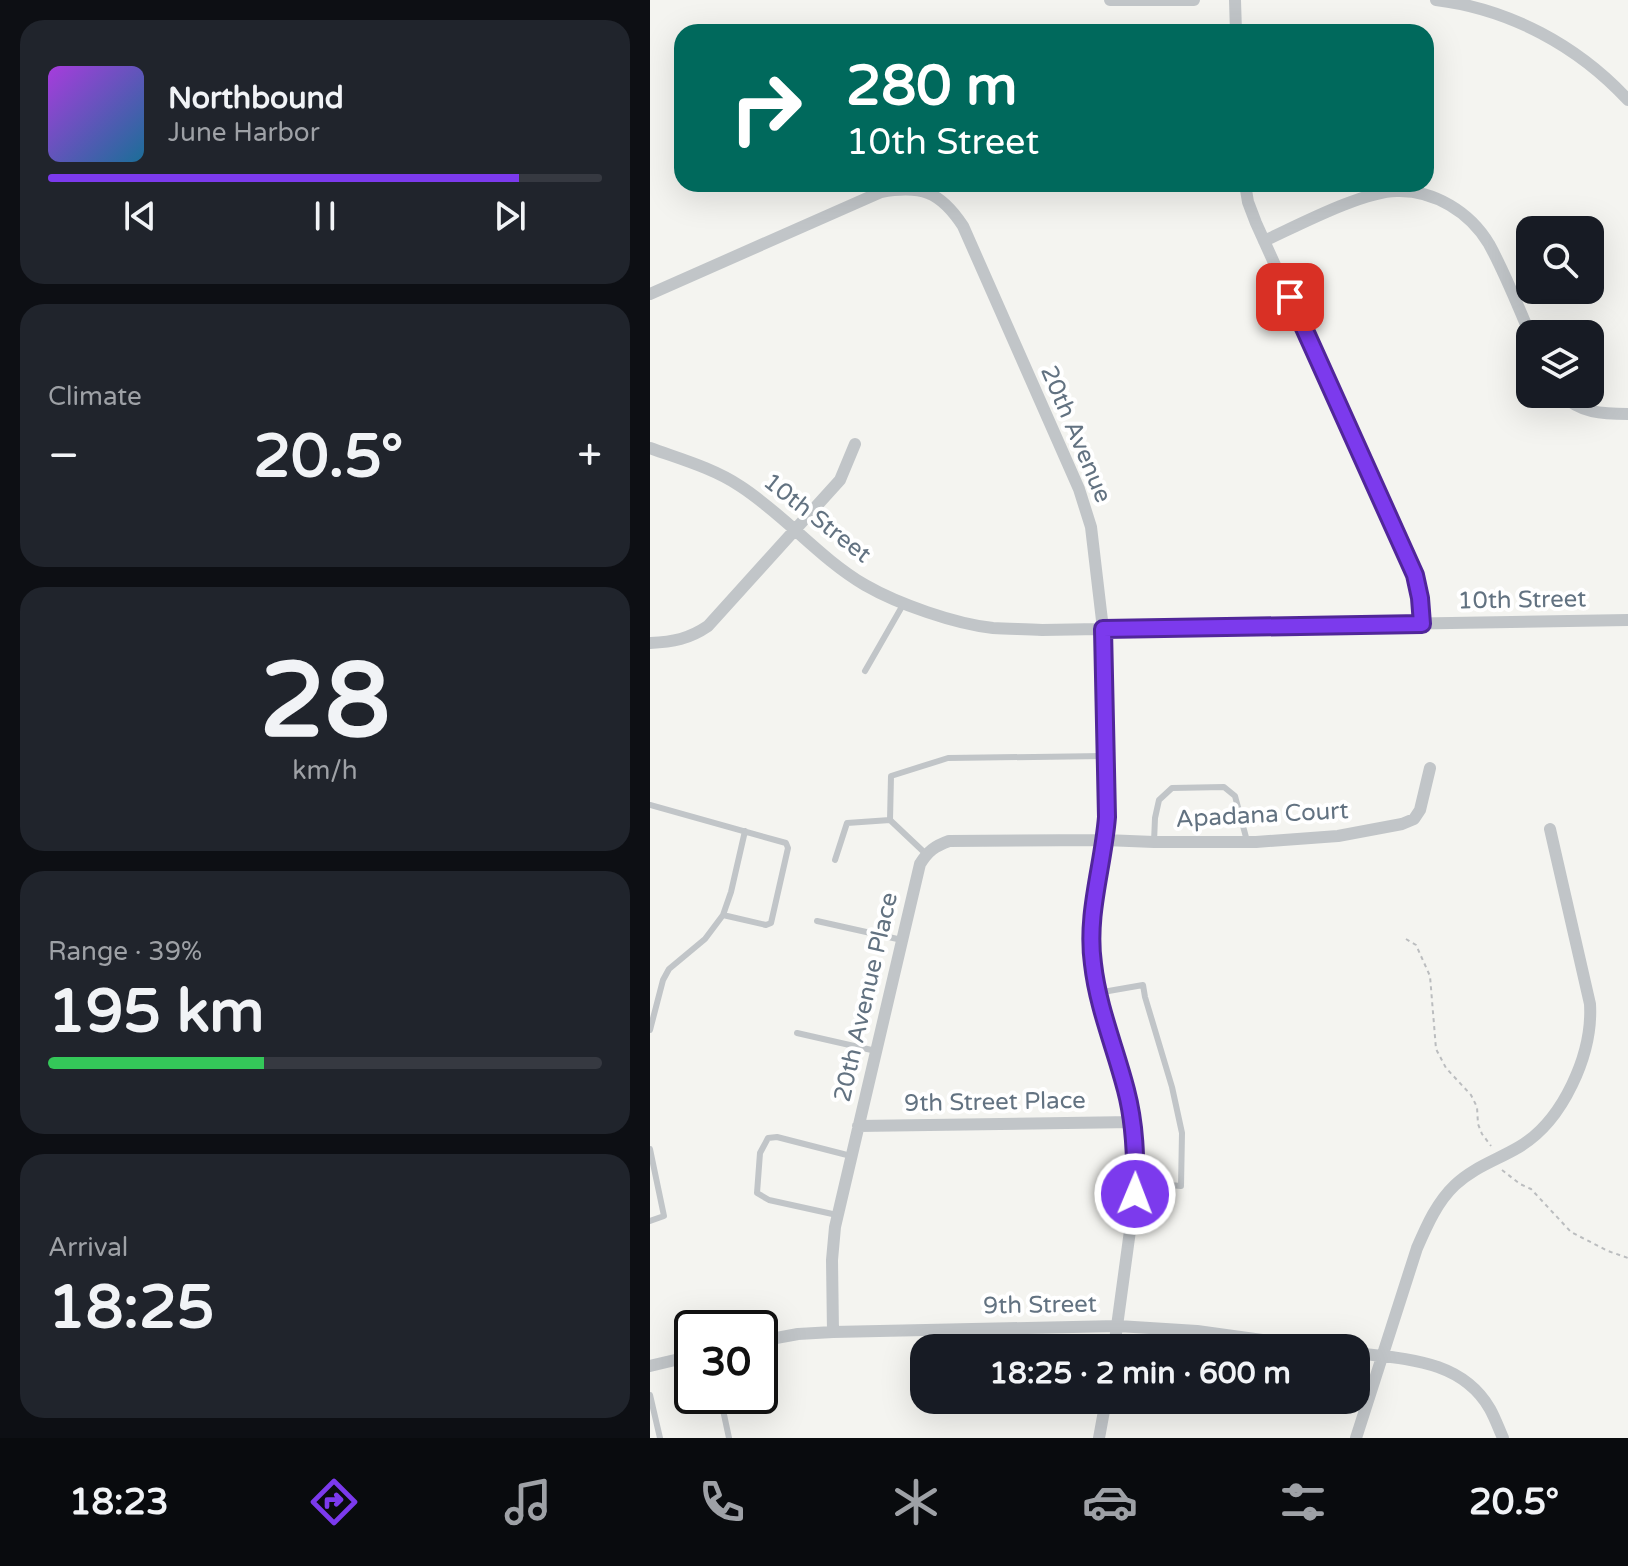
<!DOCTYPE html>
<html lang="en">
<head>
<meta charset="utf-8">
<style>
	:root { --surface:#171b24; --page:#20242c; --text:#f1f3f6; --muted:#9ea1a6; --line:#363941; --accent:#7c3aed }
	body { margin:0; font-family:"Varela Round",sans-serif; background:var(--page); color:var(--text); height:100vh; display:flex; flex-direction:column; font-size:30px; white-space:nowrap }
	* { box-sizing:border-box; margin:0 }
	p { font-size:26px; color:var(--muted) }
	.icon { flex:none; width:44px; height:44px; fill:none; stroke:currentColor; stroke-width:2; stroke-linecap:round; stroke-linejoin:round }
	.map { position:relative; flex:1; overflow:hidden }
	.side { display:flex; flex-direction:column; gap:20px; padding:20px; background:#0d0f14; width:650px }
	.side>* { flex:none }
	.banner { position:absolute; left:24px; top:24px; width:760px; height:168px; border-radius:24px; box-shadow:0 8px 32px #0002; background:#00695c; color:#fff; overflow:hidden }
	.fabs { position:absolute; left:866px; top:216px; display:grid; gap:16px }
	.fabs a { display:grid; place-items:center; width:88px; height:88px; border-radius:16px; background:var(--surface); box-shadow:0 8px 32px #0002; font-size:40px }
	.speed { position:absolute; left:24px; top:1310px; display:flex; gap:16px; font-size:40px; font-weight:700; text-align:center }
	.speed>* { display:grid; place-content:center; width:104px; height:104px; border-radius:50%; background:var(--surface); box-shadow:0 8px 32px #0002; line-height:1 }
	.speed .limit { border:4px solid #111; border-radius:12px; background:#fff; color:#111 }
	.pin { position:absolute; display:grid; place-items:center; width:68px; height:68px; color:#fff; margin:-34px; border-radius:16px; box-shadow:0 4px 12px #0006 }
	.me { position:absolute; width:88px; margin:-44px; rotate:1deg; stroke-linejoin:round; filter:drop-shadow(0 0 6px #0008) }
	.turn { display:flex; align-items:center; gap:28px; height:168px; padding:0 40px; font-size:36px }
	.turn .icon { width:104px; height:104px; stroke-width:2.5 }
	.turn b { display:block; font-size:56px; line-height:68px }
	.big { font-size:60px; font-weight:700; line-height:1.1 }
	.side .widget { flex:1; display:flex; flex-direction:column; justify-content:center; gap:12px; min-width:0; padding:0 28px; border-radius:24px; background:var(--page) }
	.side .dial { align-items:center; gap:0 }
	.dial b { font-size:104px; line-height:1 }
	.song { display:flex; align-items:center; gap:24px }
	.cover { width:96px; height:96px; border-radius:12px; background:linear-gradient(135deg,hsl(280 70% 55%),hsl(200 70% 35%)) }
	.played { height:8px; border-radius:4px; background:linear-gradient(90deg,var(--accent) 85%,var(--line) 85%) }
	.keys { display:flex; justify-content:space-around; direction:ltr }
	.heat { display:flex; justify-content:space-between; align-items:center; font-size:44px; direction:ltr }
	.charge { height:12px; border-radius:6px; background:linear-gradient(90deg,#34c759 39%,var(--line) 0) }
	.trip { position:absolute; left:260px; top:1334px; width:460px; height:80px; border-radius:24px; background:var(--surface); box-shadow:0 8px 32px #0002; font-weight:700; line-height:80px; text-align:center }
	.dock { display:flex; height:128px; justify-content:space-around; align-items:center; background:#090b0e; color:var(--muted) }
	.dock .icon { width:56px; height:56px }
	.dock .active { color:var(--accent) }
	.dock b { font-size:36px; color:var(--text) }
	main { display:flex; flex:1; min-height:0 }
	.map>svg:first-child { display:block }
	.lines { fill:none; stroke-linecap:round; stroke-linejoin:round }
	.path { stroke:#bbbdbf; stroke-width:2; stroke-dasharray:4 4; stroke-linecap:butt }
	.lane { stroke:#c1c5c8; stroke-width:6 }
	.street { stroke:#c1c5c8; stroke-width:12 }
	.route-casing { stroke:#51269a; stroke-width:20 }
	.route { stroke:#7c3aed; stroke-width:14 }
	.labels { text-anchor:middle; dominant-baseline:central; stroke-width:8; stroke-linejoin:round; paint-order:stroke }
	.street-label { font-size:24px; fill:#627281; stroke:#fff }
</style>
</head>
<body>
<main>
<section class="side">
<div class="widget">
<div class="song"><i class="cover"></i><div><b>Northbound</b><p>June Harbor</p></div></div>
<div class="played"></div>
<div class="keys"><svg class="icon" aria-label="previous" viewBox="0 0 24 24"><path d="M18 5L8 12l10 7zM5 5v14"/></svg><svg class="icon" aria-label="pause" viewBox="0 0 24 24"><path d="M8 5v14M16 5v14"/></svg><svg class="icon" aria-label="next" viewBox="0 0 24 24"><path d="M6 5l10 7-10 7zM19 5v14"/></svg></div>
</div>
<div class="widget"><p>Climate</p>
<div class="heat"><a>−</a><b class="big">20.5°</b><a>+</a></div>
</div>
<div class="widget dial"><b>28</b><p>km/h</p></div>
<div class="widget"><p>Range · 39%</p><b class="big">195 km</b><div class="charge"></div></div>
<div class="widget"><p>Arrival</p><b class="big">18:25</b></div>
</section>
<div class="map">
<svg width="978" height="1438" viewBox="0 0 978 1438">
	<rect width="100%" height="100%" fill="#f4f4f0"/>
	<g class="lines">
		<path class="path" d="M756,939L766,945L780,976L786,1049L796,1068L821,1095L827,1107L828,1124L832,1134L841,1146
			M852,1170L870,1184L881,1189L921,1232L958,1251L978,1258"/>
		<path class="lane" d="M215,671L254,603
			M0,805L136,843L138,848L121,923L116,925L73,915L55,939L19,969L13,980L0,1030
			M240,820L241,776L298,758L454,756
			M504,842L505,818L509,800L522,788L574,787L585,796L597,841
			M185,860L197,823L240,820L276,854
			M73,915L81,892L95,831
			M167,921L252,940
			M447,993L493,985L495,997L522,1087L532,1133L531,1186L486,1182
			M147,1033L226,1051
			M0,1149L14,1216L0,1221
			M187,1215L119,1200L107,1193L110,1153L118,1138L127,1137L201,1156
			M0,1395L10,1438
			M70,1396L79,1438"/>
		<path class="street" d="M460,0H544
			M585,0L586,32
			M786,0C860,9 928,46 978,100
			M595,184L598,202L606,223L765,575L772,624
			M614,241C647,226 713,191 747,191C784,190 820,212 839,244C855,273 867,304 880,334
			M0,294L231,192C271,185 290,191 313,226L429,489L441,527L453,629L457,817L455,840L443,900L442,959L446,989L453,1018L477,1091L486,1141L485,1194L464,1348
			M912,394C929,413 953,414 978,414
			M0,448C30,459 63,468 90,486C135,515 169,558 215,585C248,604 305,624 343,628C359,629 376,629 392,630L978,620
			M0,643C23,642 39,639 58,626L190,480L205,444
			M208,1126L483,1122
			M183,1332L182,1260L185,1227L270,864C278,851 285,846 299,841L455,840L504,842H606L688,836L752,824L764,819L770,810L780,768
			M110,1341L148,1334L183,1332L468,1326L547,1331L671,1348
			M706,1353C756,1359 812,1360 840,1409C845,1418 849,1429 853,1438
			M0,1366L42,1356
			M449,1438L456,1400
			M706,1438L767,1248C777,1225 787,1202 805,1185C824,1167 847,1160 869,1147C913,1121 943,1054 940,1004L900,829"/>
	</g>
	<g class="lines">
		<g class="route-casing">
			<path id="route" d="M485,1194C486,1158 485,1124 476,1090C465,1047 448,1008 443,964C436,914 453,867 457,817L453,629L772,624L770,598L765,575L640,297"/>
		</g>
		<use href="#route" class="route"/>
	</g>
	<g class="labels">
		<g class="street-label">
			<text transform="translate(426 434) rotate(67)">20th Avenue</text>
			<text transform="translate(167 518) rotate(38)">10th Street</text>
			<text transform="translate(872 600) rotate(-1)">10th Street</text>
			<text transform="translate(612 815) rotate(-3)">Apadana Court</text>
			<text transform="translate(216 997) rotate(-77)">20th Avenue Place</text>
			<text transform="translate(345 1102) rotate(-1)">9th Street Place</text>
			<text transform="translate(390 1305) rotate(-1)">9th Street</text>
		</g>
	</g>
</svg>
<div class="fabs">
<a><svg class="icon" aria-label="search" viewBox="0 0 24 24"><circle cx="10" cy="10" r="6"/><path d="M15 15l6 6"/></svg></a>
<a><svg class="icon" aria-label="layers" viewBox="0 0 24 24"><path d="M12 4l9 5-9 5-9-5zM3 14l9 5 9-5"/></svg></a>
</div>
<div class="speed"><div class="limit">30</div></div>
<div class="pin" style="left:640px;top:297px;background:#d93025"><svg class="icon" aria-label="arrive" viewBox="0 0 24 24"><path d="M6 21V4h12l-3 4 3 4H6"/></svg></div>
<svg class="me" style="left:485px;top:1194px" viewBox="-20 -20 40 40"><circle r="17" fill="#7c3aed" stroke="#fff" stroke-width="3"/><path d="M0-11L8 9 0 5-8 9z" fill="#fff"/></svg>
<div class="trip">18:25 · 2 min · 600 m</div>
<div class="banner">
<div class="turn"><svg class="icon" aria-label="right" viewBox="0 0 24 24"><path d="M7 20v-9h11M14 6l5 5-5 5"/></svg><div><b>280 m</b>10th Street</div></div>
</div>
</div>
</main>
<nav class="dock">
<b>18:23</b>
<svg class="icon active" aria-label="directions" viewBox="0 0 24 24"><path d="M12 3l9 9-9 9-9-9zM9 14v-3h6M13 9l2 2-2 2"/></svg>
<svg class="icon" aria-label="music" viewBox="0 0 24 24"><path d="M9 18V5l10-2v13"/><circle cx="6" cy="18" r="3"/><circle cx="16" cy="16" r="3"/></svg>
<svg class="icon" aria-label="phone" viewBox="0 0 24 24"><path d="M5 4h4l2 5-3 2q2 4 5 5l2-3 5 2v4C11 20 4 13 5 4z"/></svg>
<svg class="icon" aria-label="climate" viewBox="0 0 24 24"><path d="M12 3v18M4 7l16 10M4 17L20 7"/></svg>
<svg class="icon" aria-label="car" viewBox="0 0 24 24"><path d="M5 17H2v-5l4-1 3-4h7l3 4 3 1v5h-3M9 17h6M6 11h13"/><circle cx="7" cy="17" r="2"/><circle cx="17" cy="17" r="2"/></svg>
<svg class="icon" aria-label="filters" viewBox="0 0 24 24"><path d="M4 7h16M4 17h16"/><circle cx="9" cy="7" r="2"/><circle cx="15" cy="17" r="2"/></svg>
<b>20.5°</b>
</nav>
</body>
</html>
